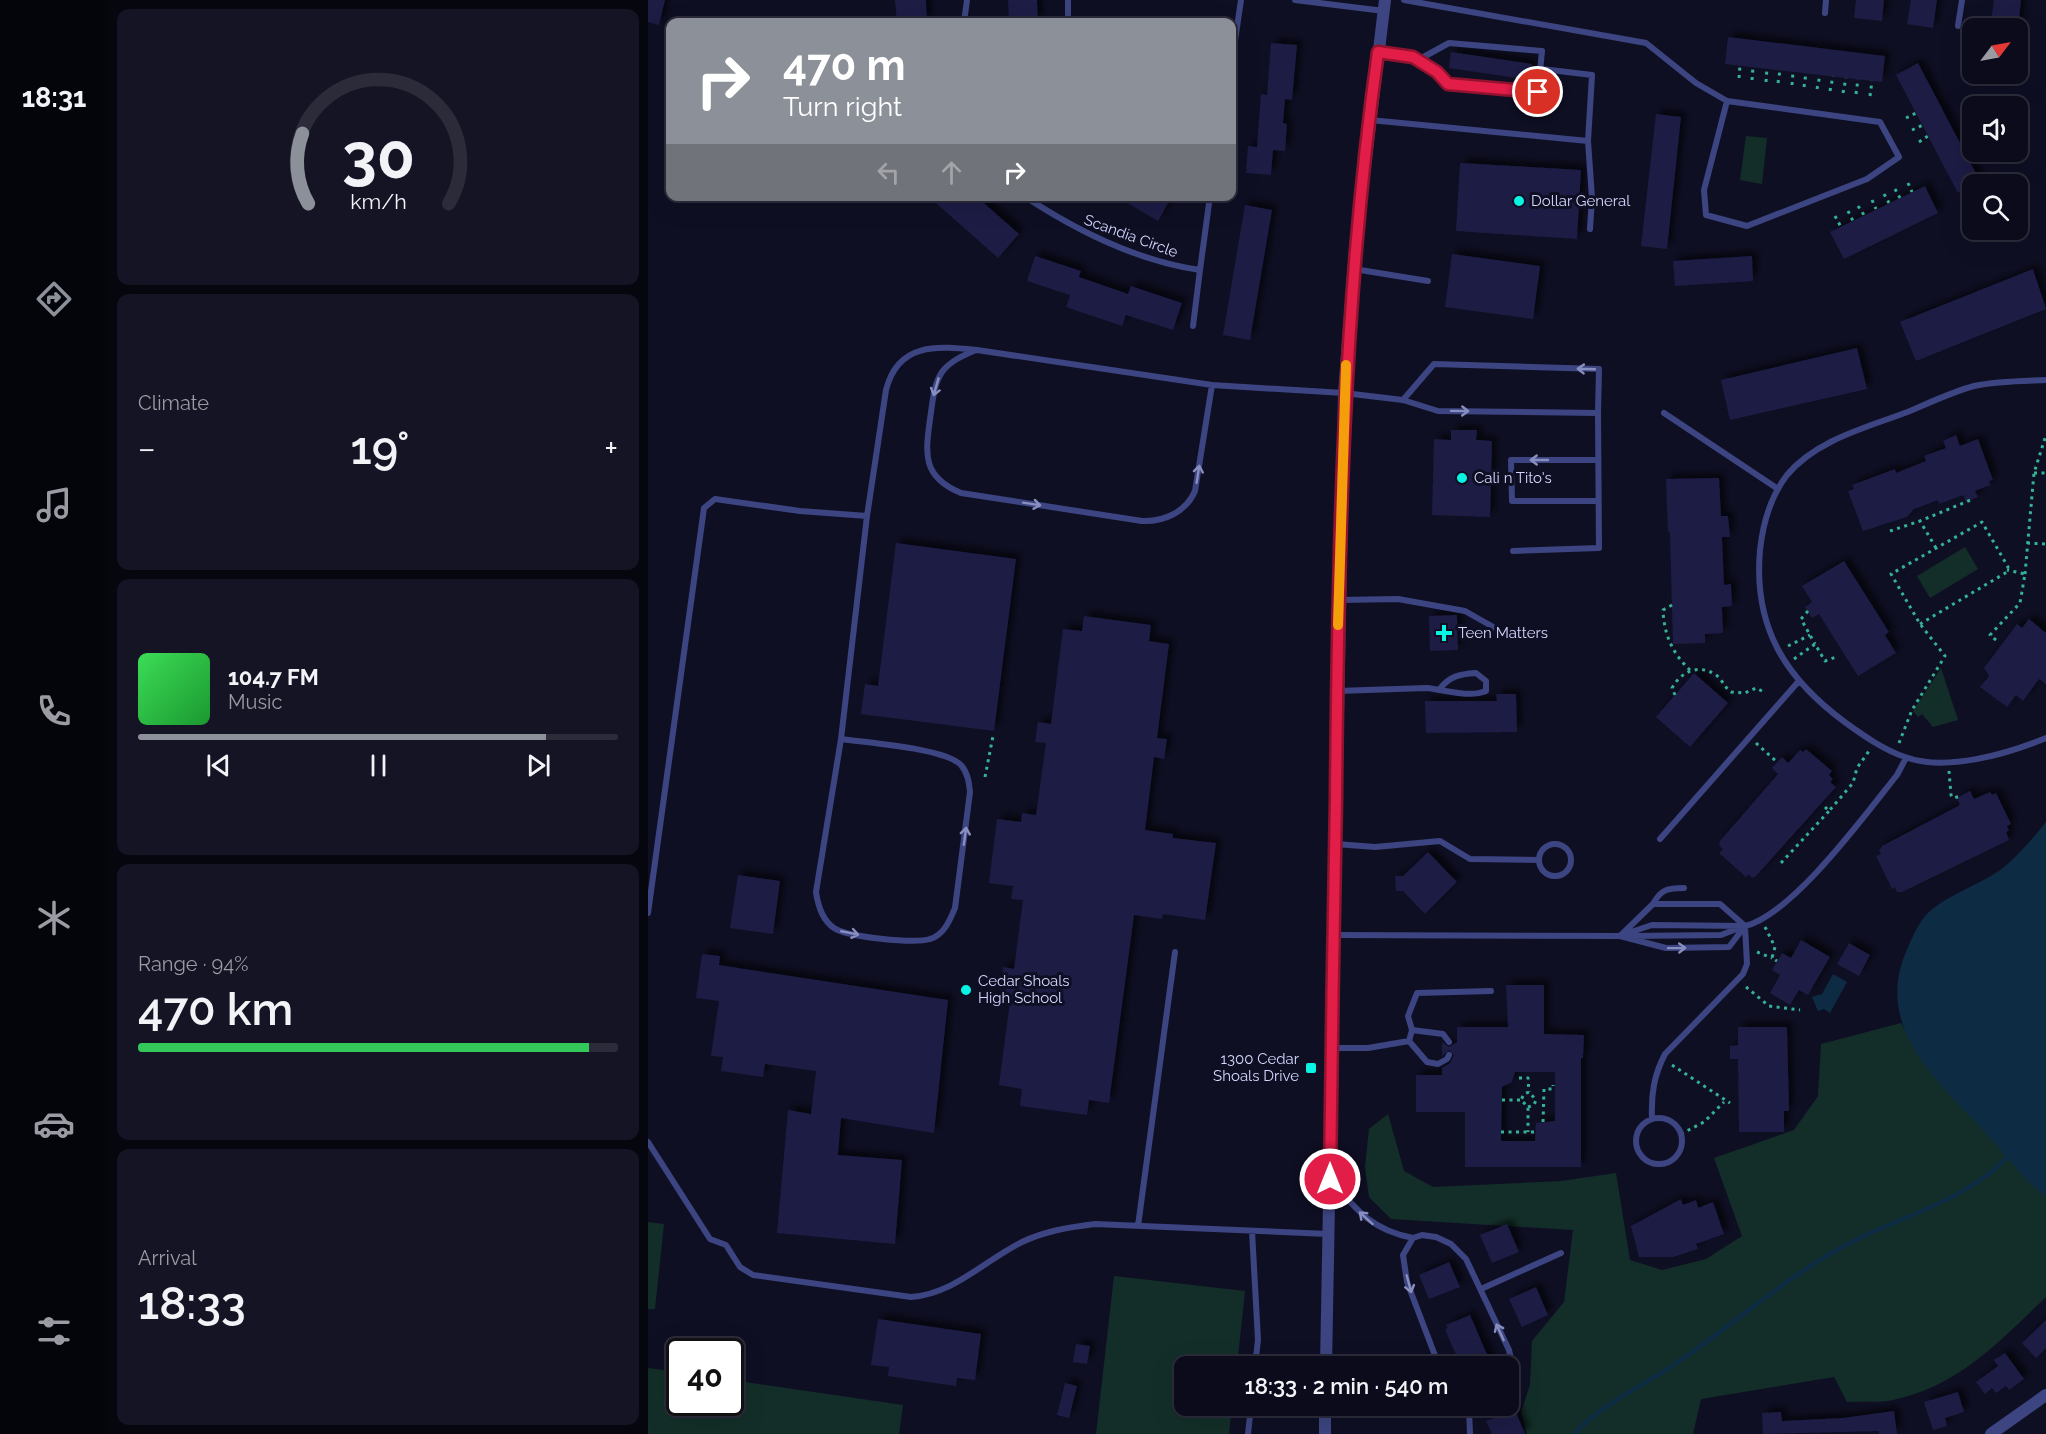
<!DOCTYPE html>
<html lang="en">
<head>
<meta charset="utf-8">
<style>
	:root { --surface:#0b0b1b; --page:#141424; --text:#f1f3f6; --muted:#9a9ba3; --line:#2b2b3a; --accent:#8c9099 }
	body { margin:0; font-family:Raleway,sans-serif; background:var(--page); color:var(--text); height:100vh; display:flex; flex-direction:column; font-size:22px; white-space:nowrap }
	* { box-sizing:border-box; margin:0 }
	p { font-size:20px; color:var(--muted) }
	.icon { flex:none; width:33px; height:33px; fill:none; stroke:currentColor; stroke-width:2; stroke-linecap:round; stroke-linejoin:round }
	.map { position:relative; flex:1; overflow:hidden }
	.sheet { display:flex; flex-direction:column; gap:9px; padding:9px; background:#06060f; width:540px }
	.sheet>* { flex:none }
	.top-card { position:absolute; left:18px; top:18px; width:570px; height:183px; border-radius:12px; box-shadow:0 6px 24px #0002,0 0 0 2px var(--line); background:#8c9099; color:#fff; overflow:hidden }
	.needle { width:39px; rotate:58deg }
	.controls { position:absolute; left:1314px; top:18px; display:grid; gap:12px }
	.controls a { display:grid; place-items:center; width:66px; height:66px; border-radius:12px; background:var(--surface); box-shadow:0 6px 24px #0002,0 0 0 2px var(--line); font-size:30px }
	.speed { position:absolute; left:18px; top:1338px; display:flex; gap:12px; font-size:30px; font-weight:700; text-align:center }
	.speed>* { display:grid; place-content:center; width:78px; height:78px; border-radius:50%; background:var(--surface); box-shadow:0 6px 24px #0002,0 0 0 2px var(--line); line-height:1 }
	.speed .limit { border:3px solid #111; border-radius:9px; background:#fff; color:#111 }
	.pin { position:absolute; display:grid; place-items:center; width:51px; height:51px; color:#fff; margin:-26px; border:3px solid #fff; border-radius:50%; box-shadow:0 2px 6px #0007 }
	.me { position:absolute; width:66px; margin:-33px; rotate:0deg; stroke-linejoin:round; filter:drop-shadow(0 0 4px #0008) }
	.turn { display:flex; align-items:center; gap:21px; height:126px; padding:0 18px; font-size:27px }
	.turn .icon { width:78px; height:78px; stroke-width:2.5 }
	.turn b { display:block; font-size:42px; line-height:51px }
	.lanes { display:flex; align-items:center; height:57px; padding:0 18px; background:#0003; justify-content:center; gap:30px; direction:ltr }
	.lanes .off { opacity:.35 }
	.big { font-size:45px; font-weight:600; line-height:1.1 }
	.sheet .card { flex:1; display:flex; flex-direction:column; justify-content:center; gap:9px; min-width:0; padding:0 21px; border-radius:12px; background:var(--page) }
	.sheet .dial { align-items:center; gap:0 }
	.dial svg { height:156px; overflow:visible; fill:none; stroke:var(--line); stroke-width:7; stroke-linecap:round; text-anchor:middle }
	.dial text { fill:var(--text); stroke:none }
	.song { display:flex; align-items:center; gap:18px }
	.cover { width:72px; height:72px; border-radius:9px; background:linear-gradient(135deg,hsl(130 70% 55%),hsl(130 70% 35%)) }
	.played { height:6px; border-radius:3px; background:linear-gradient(90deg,var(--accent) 85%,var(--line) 85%) }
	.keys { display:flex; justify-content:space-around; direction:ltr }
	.heat { display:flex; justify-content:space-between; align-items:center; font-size:33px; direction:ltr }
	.charge { height:9px; border-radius:4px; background:linear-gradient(90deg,#34c759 94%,var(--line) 0) }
	.trip { position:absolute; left:526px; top:1356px; width:345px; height:60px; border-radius:12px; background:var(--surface); box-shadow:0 6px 24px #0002,0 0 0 2px var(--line); font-weight:600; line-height:60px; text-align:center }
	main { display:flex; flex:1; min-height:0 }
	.menu { display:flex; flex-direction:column; width:108px; justify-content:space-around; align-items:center; background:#04040b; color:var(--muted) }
	.menu .icon { width:42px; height:42px }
	.menu .selected { color:var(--accent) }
	.menu b { font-size:27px; color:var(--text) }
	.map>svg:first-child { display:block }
	.green { fill:#132e28 }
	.water { fill:#0e2b44 }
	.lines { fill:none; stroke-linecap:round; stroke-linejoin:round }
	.stream { stroke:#0e2b44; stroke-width:4.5 }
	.building { fill:#1d1c44; fill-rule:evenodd; filter:url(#shadow) }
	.path { stroke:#34b295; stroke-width:3; stroke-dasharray:3 4.5; stroke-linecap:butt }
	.service { stroke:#3c4581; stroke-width:6 }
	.minor { stroke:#3c4581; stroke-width:12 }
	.tertiary { stroke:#3c4581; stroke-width:12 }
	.oneway { stroke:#888ebf }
	.route-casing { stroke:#92132f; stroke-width:15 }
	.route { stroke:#e11d48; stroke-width:10 }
	.slow { stroke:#f59e0b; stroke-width:10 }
	.poi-dot { fill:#09f4e3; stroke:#0f0f24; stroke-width:2 }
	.labels { text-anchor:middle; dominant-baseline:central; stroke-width:6; stroke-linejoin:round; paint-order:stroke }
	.poi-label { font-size:15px; fill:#d4d6fd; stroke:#0f0f24; text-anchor:start }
	.street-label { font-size:15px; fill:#d4d6fd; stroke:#0f0f24 }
</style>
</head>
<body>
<main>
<nav class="menu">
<b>18:31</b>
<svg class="icon selected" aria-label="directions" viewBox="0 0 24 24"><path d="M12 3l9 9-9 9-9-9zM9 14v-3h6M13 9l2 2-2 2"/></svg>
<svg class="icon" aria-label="music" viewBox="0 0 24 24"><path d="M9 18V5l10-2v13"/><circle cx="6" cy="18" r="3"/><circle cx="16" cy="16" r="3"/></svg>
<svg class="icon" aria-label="phone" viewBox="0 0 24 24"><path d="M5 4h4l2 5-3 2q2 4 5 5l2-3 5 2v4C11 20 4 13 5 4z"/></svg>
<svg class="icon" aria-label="climate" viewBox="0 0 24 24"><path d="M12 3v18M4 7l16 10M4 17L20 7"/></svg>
<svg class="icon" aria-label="car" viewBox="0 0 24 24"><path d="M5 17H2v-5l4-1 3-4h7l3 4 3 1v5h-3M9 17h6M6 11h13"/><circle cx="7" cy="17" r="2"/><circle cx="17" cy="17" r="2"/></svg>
<svg class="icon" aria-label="filters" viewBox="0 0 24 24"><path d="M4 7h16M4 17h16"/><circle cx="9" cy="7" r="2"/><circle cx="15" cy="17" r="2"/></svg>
</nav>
<section class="sheet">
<div class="card dial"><svg viewBox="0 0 100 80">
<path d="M14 69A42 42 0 1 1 86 69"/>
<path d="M14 69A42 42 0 0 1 11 33" stroke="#8c9099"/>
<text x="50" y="56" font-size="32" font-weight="700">30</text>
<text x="50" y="72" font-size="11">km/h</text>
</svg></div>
<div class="card"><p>Climate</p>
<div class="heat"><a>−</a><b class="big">19°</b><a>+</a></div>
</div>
<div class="card">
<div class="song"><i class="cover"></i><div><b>104.7 FM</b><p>Music</p></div></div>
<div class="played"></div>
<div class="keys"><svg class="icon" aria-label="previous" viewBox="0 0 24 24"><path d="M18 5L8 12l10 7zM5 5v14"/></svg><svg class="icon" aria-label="pause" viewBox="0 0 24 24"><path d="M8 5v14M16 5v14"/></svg><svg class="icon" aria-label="next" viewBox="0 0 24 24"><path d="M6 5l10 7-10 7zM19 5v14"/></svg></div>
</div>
<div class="card"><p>Range · 94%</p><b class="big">470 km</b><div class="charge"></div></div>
<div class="card"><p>Arrival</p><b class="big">18:33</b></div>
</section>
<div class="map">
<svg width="1398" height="1434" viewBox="0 0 1398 1434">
	<defs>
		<filter id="shadow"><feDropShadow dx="5.5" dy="-5.5" stdDeviation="3" flood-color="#0009"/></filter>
	</defs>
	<rect width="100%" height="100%" fill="#0f0f24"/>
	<path class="green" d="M1098,136L1119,138L1114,184L1092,180Z
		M1317,547L1330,569L1282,598L1269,576Z
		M1293,668L1310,720L1285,727L1274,714L1270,717L1265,711Z
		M1253,1023L1272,1057L1292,1083L1398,1197V1297C1352,1341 1311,1386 1245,1400C1231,1403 1214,1401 1199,1402L1186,1377L1053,1399L1045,1434H879L873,1413L882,1384L884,1341L916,1302L925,1230L743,1219L721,1197L717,1167L721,1129L740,1114L756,1171L785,1187L913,1181L968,1173L982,1260L1014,1270L1058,1259L1094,1236L1066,1158L1146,1130L1170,1096L1173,1044Z
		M0,1222L16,1224L7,1309H0Z
		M466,1276L597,1291L589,1366H537V1406H584L581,1434H448Z
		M0,1368L31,1372L32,1402H82L83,1380L255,1405L251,1434H0Z"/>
	<path class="water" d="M1398,822V1197C1375,1179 1356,1153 1336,1131C1289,1081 1226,1027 1258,952C1263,940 1269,926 1277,916C1298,894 1331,886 1355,868C1371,855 1385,838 1398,822Z
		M1185,974L1199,982L1182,1013L1176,1009L1170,1011L1164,997L1174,994Z"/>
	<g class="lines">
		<path class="stream" d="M926,1434C956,1402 994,1387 1030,1362C1086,1324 1138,1277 1198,1245C1252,1216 1321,1201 1363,1153"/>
	</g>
	<path class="building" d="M0,0H17L11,25L0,22Z
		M247,0H278L279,22H249Z
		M360,0H389L390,22H361Z
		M1208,0H1236L1234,21L1206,18Z
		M1263,0H1289L1285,28L1259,24Z
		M1346,0H1373L1370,28H1342Z
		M1080,37L1237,56L1234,82L1077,64Z
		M623,43L649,45L644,100L637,99L635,123L639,124L637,151L625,150L623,175L598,173L600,146L609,147L613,94L619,95Z
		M803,52L884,64L882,80L801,68Z
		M1270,63L1332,181L1310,193L1248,75Z
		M1008,114L1033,117L1019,249L993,246Z
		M812,163L933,170L929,239L808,231Z
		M1277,186L1290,213L1196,259L1182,232Z
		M280,196H328L371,234L350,258Z
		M468,196H524L510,221Z
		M597,205L624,210L602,340L575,335Z
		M804,254L892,266L885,319L797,307Z
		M387,256L433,271L431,277L480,294L483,286L534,303L525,330L478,315L474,326L418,307L422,295L379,281Z
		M1104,256L1105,281L1027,286L1025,261Z
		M1385,269L1398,309L1268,361L1252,322Z
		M1209,348L1219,389L1082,420L1073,380Z
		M803,430H829L828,440L844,441L842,517L784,515L786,439L803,440Z
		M1308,435L1312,446L1330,439L1345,480L1341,481L1342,485L1327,491L1330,497L1318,502L1315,495L1291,504L1290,500L1266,509L1259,517L1215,531L1200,491L1206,489L1204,485L1247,469L1248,473L1278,461L1276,456L1298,448L1295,441Z
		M1071,478L1073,516H1080L1082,537H1074L1076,585L1083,584L1084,606L1074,607L1075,633L1057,634V643L1025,644L1022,532H1020L1018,479Z
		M248,543L368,559L346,731L213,714L217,684L230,686Z
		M1196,561L1241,632L1237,635L1248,653L1210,676L1171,614L1164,618L1157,607L1164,602L1154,586Z
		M809,615L810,650L782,651L781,616Z
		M436,616L503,625L501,641L521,644L509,738L519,739L516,759L506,757L497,830L525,834V838L568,843L557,920L515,914L514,919L486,915L461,1103L441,1100L439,1115L372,1106L374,1089L351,1085L363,994L352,993L355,967L366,969L375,900L363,899L365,886L341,883L349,819L373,822L374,813L388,815L398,743L387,742L390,722L403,724L415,629L434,631Z
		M1381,619L1398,633V684L1391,679L1375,701L1368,695L1359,707L1332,687L1341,676L1336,668L1369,624L1374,628Z
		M1046,673L1080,703L1042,747L1008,717Z
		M848,694H868L869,732L778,733L777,701H849Z
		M1158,749L1184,771L1181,775L1185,779L1182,782L1188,787L1108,876L1104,878L1100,874L1098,877L1071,853L1075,849L1071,846L1072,841L1130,774L1124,768L1134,757L1140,763L1152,750L1155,752Z
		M1322,791L1326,799L1342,792L1344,795L1348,793L1363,824L1359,826L1361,831L1358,832L1361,840L1254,892H1249L1247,887L1244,889L1228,856L1233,854L1231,850L1234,846L1312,805L1309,798Z
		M780,852L809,882L777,914L755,891H748L747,876H755Z
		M90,875L132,881L125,934L82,928Z
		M1153,940L1182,957L1160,995L1151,990L1142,1005L1122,993L1132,975L1124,970L1134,953L1143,958Z
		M1201,943L1222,955L1211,976L1189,964Z
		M54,954L72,956L71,965L300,1000L286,1133L193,1118L190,1155L254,1160L247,1244L129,1233L140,1110L163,1114L168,1071L117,1064L115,1077L73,1071L75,1057L63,1056L71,1001L48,998Z
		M858,985H896V1034L936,1035L935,1058H933V1167H817V1112H768V1075H794V1068L802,1063L806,1055L801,1050L794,1056V1042L801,1047L809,1042V1027H860ZM867,1072H907V1121L888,1123L887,1141H853L854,1087L864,1082Z
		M1090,1027H1139L1141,1111H1136V1132H1091L1090,1059H1082V1046L1090,1045Z
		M1033,1199L1035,1205L1048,1200L1050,1208L1065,1202L1076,1234L1048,1244L1050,1249L1025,1257H991L983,1226Z
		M859,1224L871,1252L844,1263L832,1235Z
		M801,1262L812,1287L781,1299L771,1275Z
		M888,1287L900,1315L874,1327L861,1299Z
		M822,1315L838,1352L846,1366H814L803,1344L797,1329L800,1328L798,1325Z
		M230,1319L333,1334L327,1380L309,1378L308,1386L240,1376L241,1367L223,1365Z
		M1398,1320V1348L1388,1358L1374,1343Z
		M428,1344L442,1346L439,1364L425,1362Z
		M1357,1353L1376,1379L1361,1390L1358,1386L1348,1393L1344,1388L1337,1394L1328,1382L1350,1366L1346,1360Z
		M417,1383L429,1386L421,1418L409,1415Z
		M1310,1392L1316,1412L1297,1418L1299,1426L1285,1430L1276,1402Z
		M867,1410L877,1434H844L838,1421Z
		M1246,1411L1249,1434H1231V1431L1115,1434L1114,1413L1133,1412L1134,1421L1195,1418Z"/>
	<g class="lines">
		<path class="path" d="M1091,78L1092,65
			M1104,80L1105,67
			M1118,82L1119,68
			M1130,83L1132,70
			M1144,85L1145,72
			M1156,87L1158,73
			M1169,89L1172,75
			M1182,91L1185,76
			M1195,93L1198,78
			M1208,94L1210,79
			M1222,96L1224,81
			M1258,118L1268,113
			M1264,130L1275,125
			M1271,142L1280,136
			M1260,183L1264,192
			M1247,189L1252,198
			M1236,194L1241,203
			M267,196L281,197
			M1224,200L1228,209
			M1210,206L1216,215
			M1200,211L1205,221
			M1187,216L1193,227
			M1386,473H1398
			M1242,531L1272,521
			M1379,543L1398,544
			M1288,548L1272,521L1325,499
			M1377,574L1386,473L1398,435
			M1024,605L1015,610C1016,634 1024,653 1042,670
			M1160,611L1153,619L1167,644
			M1348,640L1342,635L1372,603L1377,574L1359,570
			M1140,646L1162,635
			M1146,659L1167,644L1177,661L1188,657
			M1027,695L1024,688C1033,672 1050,663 1068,675C1074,679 1076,687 1083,692L1097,693L1108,688L1114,691
			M1108,743L1129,762
			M1251,743L1264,710L1297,656L1272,624L1243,574L1334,522L1360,567L1359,572L1272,624
			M1301,771L1303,795L1305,798L1313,796
			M337,777L345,736
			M1177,807L1181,811L1205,783L1209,768L1221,751
			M1133,863L1181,811
			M1117,927L1127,947L1124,958L1129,961
			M1109,952L1124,958
			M1098,987L1121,1006L1152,1010
			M1024,1065L1082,1103
			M871,1078H880L881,1092
			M854,1100H873
			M880,1107L886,1105L888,1100L881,1092L876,1094L873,1100L880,1107V1132
			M895,1122L896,1089H905V1085
			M853,1132H887
			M1033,1134L1056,1122L1076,1102"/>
		<path class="service" d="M420,0V22
			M647,0L736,11
			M756,0L998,43L1048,83L1079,101L1232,122L1251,157L1219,179L1099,226L1058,215L1056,190L1079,101
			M1177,13L1178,0
			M316,22L319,0
			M1310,26L1314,0
			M731,52L765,57L789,72L800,84L890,92L894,51L801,43L770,60
			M584,61L593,0
			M722,120L940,141L944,75L894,69
			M940,141L944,198L942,229
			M376,196C429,231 489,261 552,270L562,196
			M706,269L780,281
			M545,326L552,270
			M328,350C316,355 302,361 294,372C286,384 285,399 283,412C278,450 271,476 313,493L494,521C516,522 538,512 547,491L564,385
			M1398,380C1374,381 1349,381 1326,386C1304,392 1283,402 1262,411C1221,427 1169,439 1139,475C1122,497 1115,523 1112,550C1105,628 1138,679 1198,723C1216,736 1236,750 1257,757C1298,772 1359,754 1398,738
			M1016,413L1130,489
			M949,501H864L863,460H949
			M865,551L951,548L950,413
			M691,600L750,599L817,611L847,628
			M689,691L779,688C796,690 822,698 838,691V681L828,673C812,674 801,676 791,690
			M193,739C220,743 296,748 313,765C320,773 321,783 322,792L307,908C302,920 296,935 282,939C266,944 199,937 186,928C174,920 170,906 168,892L193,739L219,516L238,390C250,342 289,346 329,350L564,385L696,393L755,400L790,411L950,413L951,369L786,364L755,400
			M1012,839L1150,682
			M688,844L727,847L792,841L822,859L891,860
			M891 860a16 16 0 1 1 32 0a16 16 0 1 1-32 0Z
			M1005,904C1013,889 1020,888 1036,888
			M0,913L56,508L67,499L152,511L219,516
			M686,935L972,936L1005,904H1072L1097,926C1144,915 1217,815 1249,775L1258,758
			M974,935L1004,925L1097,926
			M972,936L1018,948L1081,947L1097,926
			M980,936L1073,935L1091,928
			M764,1030L795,1034L801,1042
			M761,1041L779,1062L790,1064L799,1059L801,1055
			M684,1048H720L761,1041L764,1030L760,1016L769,993L843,991
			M988 1141a23 23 0 1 1 46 0a23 23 0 1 1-46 0Z
			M1004,1118C1003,1094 1006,1075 1017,1054L1095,974L1099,964L1097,926
			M0,1142L62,1239L78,1245L92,1267L105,1275L263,1297C306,1294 337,1260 374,1242C397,1231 422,1227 447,1224L680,1234
			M683,1180C709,1211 724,1230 765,1238
			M490,1226L527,952
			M604,1231L610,1340L607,1366
			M833,1289L913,1253
			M791,1366L759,1282L755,1255L765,1238L774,1235L788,1237L803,1244L818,1259L861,1350L866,1373L861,1386
			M810,1406L814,1412L836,1406
			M821,1410L822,1434
			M600,1434L603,1406"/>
		<path class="minor" d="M1343,1434L1398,1395"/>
		<path class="tertiary" d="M678,1366L696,393L707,249L737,0
			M677,1434V1406"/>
	</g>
	<defs><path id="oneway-shaft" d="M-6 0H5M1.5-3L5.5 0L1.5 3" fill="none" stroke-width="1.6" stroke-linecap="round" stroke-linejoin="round" transform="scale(1.5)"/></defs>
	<g class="oneway">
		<use href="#oneway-shaft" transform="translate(938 369) rotate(-178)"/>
		<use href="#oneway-shaft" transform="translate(288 387) rotate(106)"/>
		<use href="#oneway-shaft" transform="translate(812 411) rotate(1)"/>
		<use href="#oneway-shaft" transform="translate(891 460) rotate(-180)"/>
		<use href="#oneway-shaft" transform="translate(550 474) rotate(-81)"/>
		<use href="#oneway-shaft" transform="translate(384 504) rotate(9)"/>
		<use href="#oneway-shaft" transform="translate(317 836) rotate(-82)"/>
		<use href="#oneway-shaft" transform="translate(202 933) rotate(11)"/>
		<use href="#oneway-shaft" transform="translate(1029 948) rotate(-1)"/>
		<use href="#oneway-shaft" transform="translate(718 1218) rotate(-138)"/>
		<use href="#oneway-shaft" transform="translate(761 1284) rotate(75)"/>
		<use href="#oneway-shaft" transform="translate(852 1332) rotate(-114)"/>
	</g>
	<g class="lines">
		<g class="route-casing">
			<path id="route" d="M682,1179C683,1052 686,926 688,799C690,549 695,300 730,52L765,57L789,72L800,84L890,92"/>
		</g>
		<use href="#route" class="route"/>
		<path class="slow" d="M690,625L698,365"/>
	</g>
	<g class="poi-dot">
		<circle cx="871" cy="201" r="6"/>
		<circle cx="814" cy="478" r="6"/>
		<path d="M793 624h6v6h6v6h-6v6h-6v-6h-6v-6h6z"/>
		<circle cx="318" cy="990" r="6"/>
		<rect x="657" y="1062" width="12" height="12" rx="3"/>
	</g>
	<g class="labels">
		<g class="poi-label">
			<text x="883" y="201">Dollar General</text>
			<text x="826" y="478">Cali n Tito's</text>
			<text x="810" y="633">Teen Matters</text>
			<text x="330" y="981">Cedar Shoals<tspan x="330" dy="17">High School</tspan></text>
			<text x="651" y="1059" text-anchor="end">1300 Cedar<tspan x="651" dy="17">Shoals Drive</tspan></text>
		</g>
		<g class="street-label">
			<text transform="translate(483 236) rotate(20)">Scandia Circle</text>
		</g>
	</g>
</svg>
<div class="controls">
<a><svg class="needle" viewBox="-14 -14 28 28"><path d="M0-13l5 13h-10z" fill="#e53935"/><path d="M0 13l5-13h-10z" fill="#9a9ba3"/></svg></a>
<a><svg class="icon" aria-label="sound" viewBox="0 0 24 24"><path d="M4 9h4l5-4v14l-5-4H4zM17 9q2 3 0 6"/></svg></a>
<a><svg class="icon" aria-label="search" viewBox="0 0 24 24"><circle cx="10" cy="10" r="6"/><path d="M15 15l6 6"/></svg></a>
</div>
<div class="speed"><div class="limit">40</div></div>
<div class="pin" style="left:890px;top:92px;background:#d93025"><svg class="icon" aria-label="arrive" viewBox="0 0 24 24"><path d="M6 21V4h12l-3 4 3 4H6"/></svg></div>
<svg class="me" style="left:682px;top:1179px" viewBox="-20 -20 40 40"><circle r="17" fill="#e11d48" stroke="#fff" stroke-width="3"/><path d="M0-11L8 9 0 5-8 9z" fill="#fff"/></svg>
<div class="trip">18:33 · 2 min · 540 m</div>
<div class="top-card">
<div class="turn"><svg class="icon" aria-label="right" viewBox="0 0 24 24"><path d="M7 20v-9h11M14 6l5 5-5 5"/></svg><div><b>470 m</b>Turn right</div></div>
<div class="lanes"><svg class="icon off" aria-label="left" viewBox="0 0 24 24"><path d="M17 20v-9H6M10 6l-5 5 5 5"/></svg><svg class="icon off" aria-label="ahead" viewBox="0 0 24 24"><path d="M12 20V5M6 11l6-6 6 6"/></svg><svg class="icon" aria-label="right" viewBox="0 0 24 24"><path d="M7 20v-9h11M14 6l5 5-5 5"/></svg></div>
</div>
</div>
</main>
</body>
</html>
